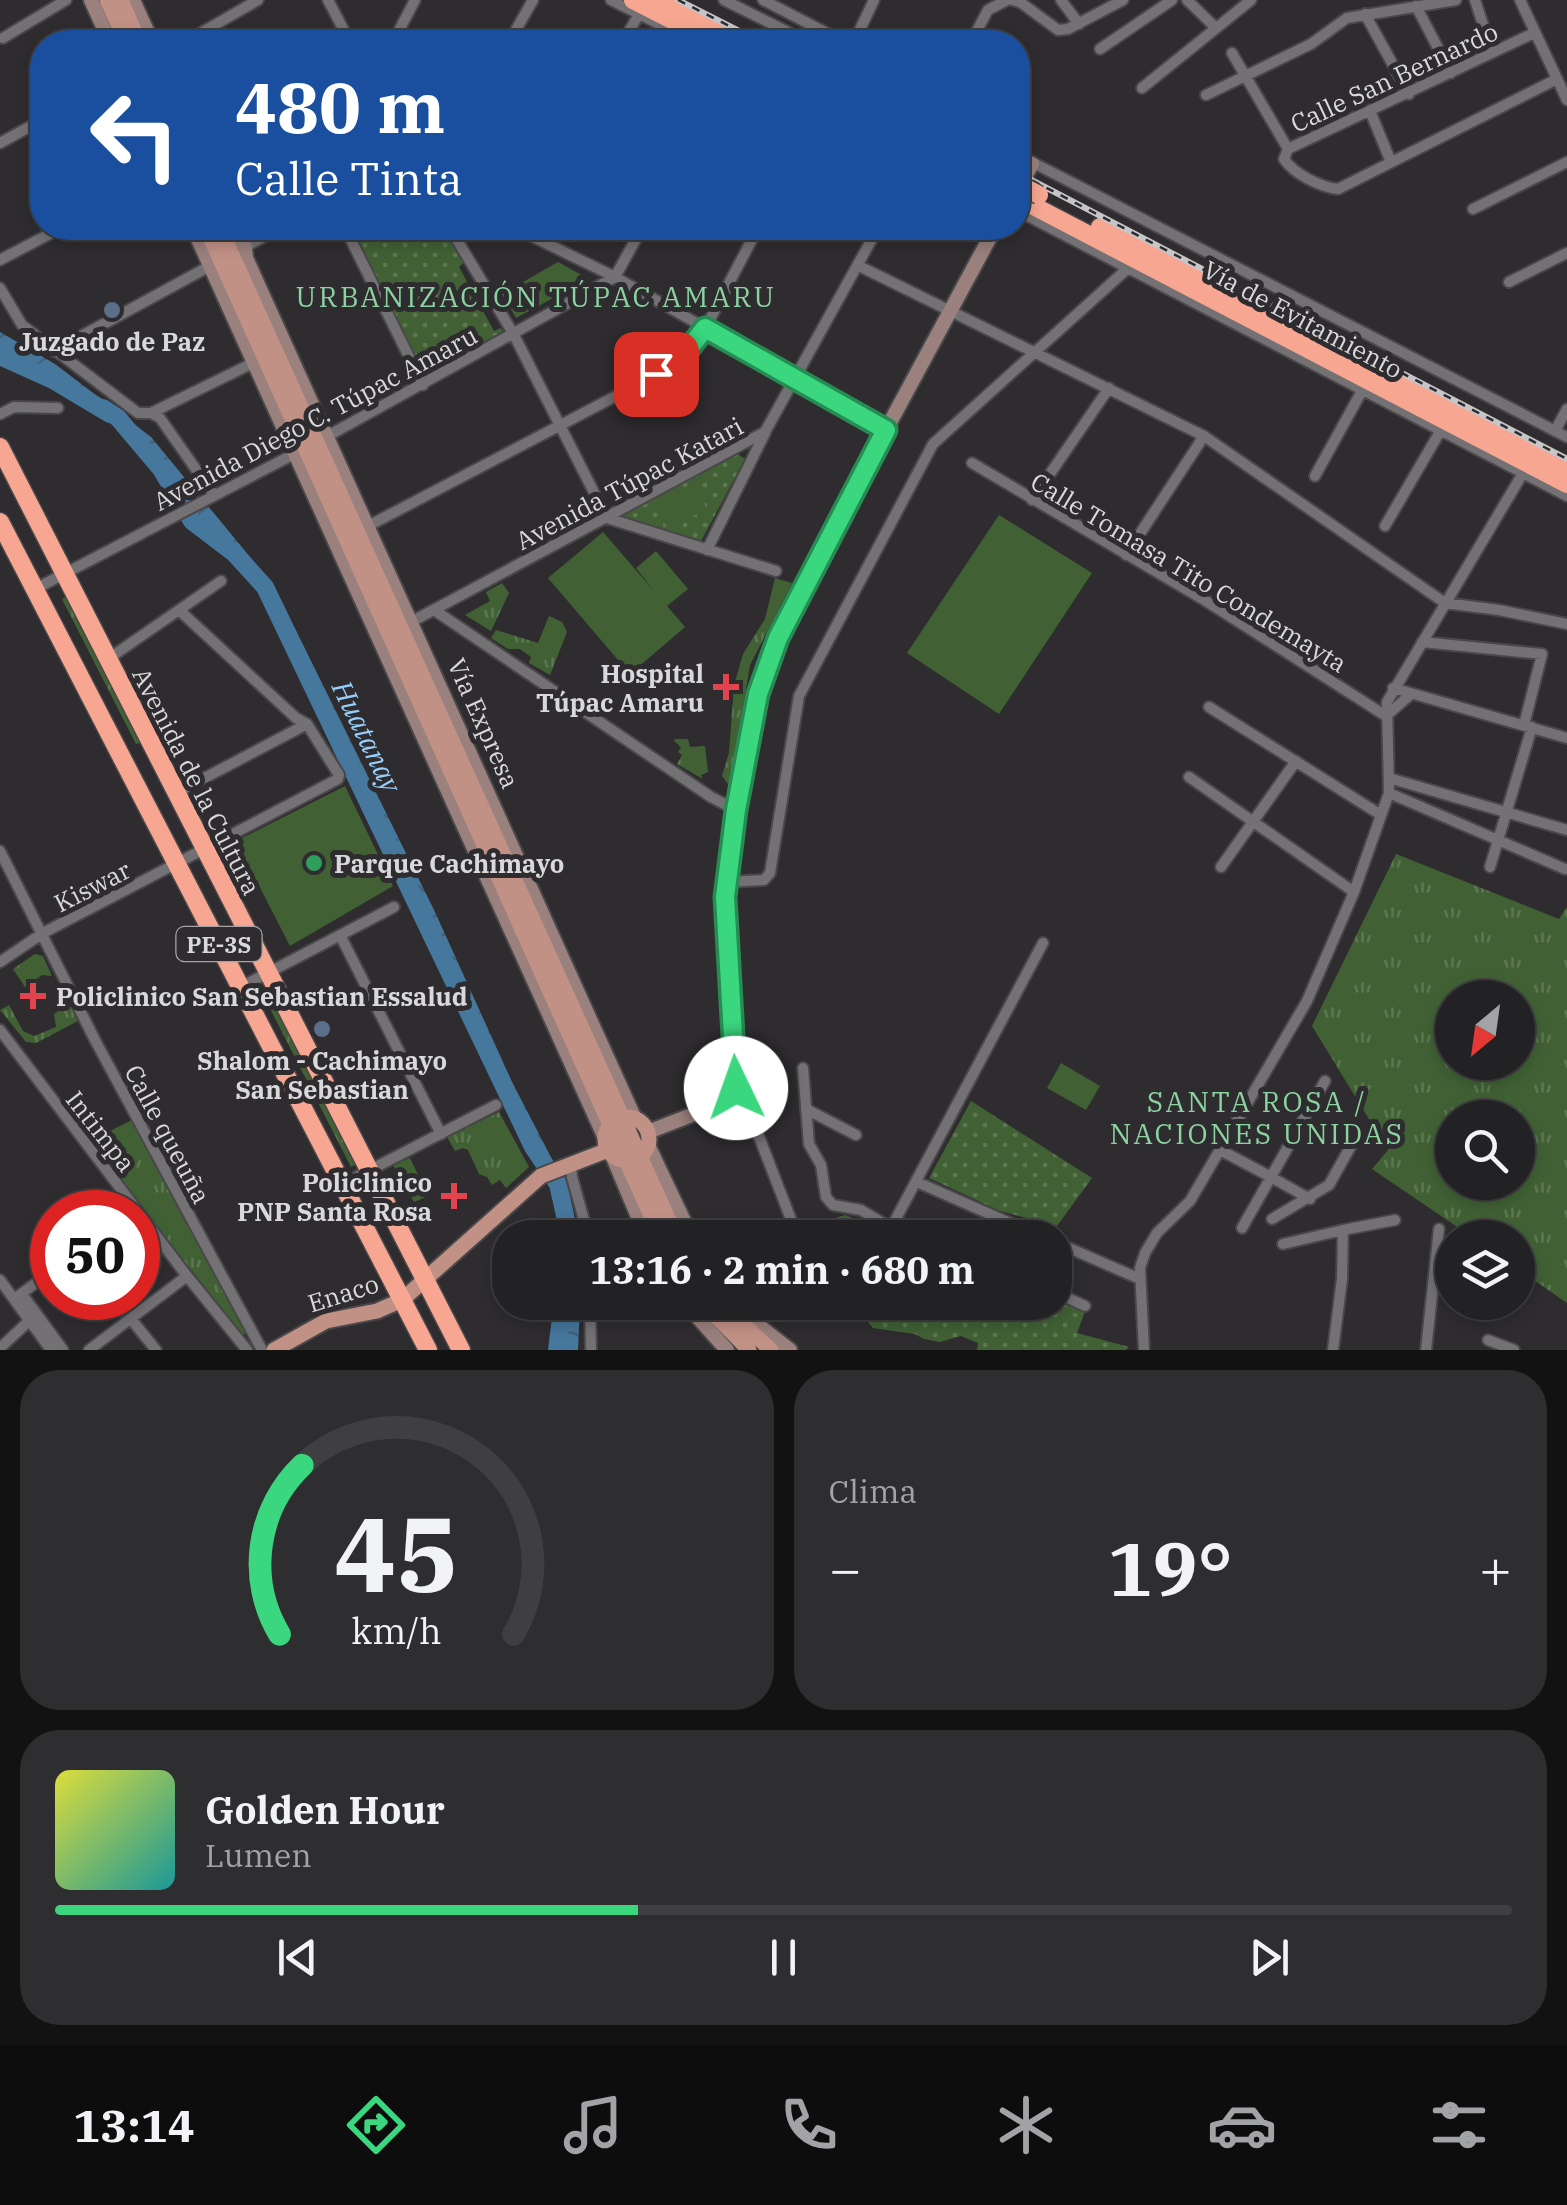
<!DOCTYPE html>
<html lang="es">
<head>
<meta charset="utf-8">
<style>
	:root { --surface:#222123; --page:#2e2e30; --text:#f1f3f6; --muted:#a2a3a6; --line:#3f3e41; --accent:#3ad77f }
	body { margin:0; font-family:"IBM Plex Serif",serif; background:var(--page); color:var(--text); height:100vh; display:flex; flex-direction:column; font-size:38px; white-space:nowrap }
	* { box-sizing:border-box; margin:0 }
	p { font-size:32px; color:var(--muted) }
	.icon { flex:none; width:55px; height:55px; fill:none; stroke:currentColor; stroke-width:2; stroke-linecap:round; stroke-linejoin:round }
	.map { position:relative; height:1350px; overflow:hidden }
	.panel { display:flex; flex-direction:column; gap:20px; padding:20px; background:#131213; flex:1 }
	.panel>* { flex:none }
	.banner { position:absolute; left:30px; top:30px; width:1000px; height:210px; border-radius:40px; box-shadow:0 5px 15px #0003,0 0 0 2px var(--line); background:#1a4fa0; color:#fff; overflow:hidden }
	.needle { width:65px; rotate:209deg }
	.buttons { position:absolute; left:1435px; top:980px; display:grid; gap:20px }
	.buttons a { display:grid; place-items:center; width:100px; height:100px; border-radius:50%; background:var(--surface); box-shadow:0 5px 15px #0003,0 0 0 2px var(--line); font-size:50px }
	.speed { position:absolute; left:30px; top:1190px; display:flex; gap:20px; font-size:50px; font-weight:700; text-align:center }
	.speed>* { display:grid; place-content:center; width:130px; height:130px; border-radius:50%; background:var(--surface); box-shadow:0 5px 15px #0003,0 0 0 2px var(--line); line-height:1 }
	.speed .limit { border:15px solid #d22; background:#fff; color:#111 }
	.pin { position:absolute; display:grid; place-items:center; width:85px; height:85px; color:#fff; margin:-42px; border-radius:20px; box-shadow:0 5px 15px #0006 }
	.me { position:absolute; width:110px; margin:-55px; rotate:357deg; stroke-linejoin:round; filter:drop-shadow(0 0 8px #0008) }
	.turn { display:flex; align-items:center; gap:35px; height:210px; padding:0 40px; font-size:45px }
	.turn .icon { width:130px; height:130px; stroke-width:2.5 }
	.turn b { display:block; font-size:70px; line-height:85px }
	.big { font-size:75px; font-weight:700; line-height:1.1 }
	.panel .card { flex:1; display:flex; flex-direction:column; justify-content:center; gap:15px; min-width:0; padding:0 35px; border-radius:40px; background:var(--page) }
	.panel .dial { align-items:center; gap:0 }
	.dial svg { height:260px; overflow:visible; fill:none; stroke:var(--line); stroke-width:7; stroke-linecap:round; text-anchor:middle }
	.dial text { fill:var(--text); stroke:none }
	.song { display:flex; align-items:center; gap:30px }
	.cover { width:120px; height:120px; border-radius:15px; background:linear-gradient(135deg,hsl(60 70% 55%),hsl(180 70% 35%)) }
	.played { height:10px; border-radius:5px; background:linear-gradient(90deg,var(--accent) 40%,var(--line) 40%) }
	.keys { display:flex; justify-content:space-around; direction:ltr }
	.heat { display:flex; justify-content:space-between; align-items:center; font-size:55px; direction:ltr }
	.panel .tiles { flex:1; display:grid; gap:20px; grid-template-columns:1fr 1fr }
	.card:last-child { grid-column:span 2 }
	.trip { position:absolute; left:492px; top:1220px; width:580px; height:100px; border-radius:40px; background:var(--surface); box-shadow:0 5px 15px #0003,0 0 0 2px var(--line); font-weight:700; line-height:100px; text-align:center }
	.dock { display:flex; height:160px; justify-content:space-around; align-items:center; background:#0e0d0e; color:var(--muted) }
	.dock .icon { width:70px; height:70px }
	.dock .current { color:var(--accent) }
	.dock b { font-size:45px; color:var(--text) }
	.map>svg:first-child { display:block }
	.grass { fill:url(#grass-tufts); fill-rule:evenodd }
	.park { fill:url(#park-dots) }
	.garden { fill:#416135 }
	.water { fill:url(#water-waves) }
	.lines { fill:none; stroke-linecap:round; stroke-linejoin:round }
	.river { stroke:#46779c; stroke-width:18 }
	.street-casing { stroke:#49474a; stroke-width:14 }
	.secondary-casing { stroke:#49474a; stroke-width:18 }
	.primary-casing { stroke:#49474a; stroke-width:19 }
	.highway-casing { stroke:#49474a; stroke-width:21 }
	.street { stroke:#737174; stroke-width:10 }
	.secondary { stroke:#9a817d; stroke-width:14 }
	.primary { stroke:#c29185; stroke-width:15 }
	.highway { stroke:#f6a691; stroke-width:18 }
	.rail-casing { stroke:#c6c5c7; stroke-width:6 }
	.rail { stroke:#2e2c2f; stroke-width:2.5; stroke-dasharray:8; stroke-linecap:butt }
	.highway-bridge-casing { stroke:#49474a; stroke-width:21; stroke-linecap:butt }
	.highway-bridge { stroke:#f6a691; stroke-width:18 }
	.route-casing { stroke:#268c53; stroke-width:25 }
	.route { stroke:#3ad77f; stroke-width:18 }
	.service-dot { fill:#5c6f8a; stroke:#2e2c2f; stroke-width:4 }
	.health-dot { fill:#e0444e; stroke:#2e2c2f; stroke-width:4 }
	.leisure-dot { fill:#2e9e5b; stroke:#2e2c2f; stroke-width:4 }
	.labels { text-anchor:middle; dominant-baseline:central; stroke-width:10; stroke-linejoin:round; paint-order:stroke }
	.shield { fill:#2e2c2f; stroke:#a6a4a7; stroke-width:2.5 }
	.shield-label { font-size:22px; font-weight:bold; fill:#d9d8da }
	.street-label { font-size:25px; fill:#d9d8da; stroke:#2e2c2f }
	.poi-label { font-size:25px; font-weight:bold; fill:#d9d8da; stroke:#2e2c2f }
	.neighbourhood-label { font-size:28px; letter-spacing:2.5px; fill:#8bd2a1; stroke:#2e2c2f }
	.water-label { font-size:28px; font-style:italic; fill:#96cffc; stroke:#2e2c2f }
</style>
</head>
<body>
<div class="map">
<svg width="1567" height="1350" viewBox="0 0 1567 1350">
	<defs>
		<pattern id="grass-tufts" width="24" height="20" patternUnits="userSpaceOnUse" patternTransform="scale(2.5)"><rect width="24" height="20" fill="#416135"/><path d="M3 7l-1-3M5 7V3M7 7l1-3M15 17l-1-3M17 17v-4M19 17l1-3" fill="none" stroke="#5c7752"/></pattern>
		<pattern id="park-dots" width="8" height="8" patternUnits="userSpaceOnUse" patternTransform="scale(2.5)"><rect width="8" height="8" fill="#416135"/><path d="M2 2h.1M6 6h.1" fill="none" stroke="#5c7752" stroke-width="1.8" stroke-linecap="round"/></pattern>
		<pattern id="water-waves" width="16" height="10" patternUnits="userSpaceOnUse" patternTransform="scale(2.5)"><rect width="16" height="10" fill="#46779c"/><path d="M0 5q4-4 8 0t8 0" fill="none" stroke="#446178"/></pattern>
	</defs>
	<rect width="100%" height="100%" fill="#2e2c2f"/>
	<path class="grass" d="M775,578L792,583L750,665L730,787L722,776L729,753L734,685L743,654L765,619Z
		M502,583L509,593L491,631L465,615L490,601L486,592Z
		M66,597L140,743L136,744L62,599Z
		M549,616L562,622L567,632L550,675L529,663L531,657L520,649H508L491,638L496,630L538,643Z
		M675,739H688L690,747L705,746L708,772L701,775L703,779L677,764L682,755L678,752L681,747L674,741Z
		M1396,854L1559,919L1567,907V1303L1518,1269V1238L1472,1237L1372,1169L1388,1150L1312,1026ZM1452,998H1518V1062H1452ZM1452,1118H1518V1182H1452Z
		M35,954L43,956L52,976L42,975L25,987L13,969Z
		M266,989L357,1164L351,1167L261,991Z
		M67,1000L78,1021L36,1043L26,1042L0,1010L9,1005L23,1031L34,1036L56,1027L54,1014L60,1010L58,1006Z
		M499,1112L529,1167L506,1188L500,1180L492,1185L487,1177L479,1174L468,1150L463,1148L455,1151L447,1137Z
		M132,1120L246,1333L243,1335L90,1142L93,1139L83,1126L87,1122L98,1137Z
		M410,1158L428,1196L414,1202L393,1165Z"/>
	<path class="park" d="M347,228H446L464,262L459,267L494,331L501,328L505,336L421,381Z
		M738,454L745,459L699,545L613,517Z
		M971,1101L1092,1178L1057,1226L1000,1211L929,1178Z
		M845,1215L905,1238H804L810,1226L817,1232L825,1230L826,1221Z
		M1055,1289L1087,1306L1077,1333L1129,1347L1126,1350H977L978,1343L961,1336L940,1342L924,1339L915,1334L873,1328L852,1303L1055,1302Z"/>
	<path class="garden" d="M558,262L589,279L516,318L502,294Z
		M694,483L707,509L668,529L654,503Z
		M999,515L1092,573L999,714L907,653Z
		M603,532L654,591L636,568L656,551L688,589L667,606L685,627L630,674L548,578Z
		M345,786L393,886L290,946L236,841Z
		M1061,1063L1100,1086L1086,1110L1047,1088Z"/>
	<path class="water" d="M0,332L55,364L151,437L274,586L435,912L512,1082L569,1192L576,1237H570L558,1184L533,1147L265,587L234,553L192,521L161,469L118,418L53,380L0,356Z
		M563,1303H580L578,1350H557Z"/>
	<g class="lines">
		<path class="river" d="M0,356L53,380L110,414
			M103,408L118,418L161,469L192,521L234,553L265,587L533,1147L558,1184L570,1238
			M557,1350L563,1302"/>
		<g class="street-casing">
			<path id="street" d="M328,0L350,42
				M611,0L695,42
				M724,0L808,42
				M763,0L844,42
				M1012,0L1020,2L1058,30L1068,29L1123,0
				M1061,0L1079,24
				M1187,0L1216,28
				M1475,0L1492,52
				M1520,0L1567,100
				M1416,6L1451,73
				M1365,14L1409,94
				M1534,33L1288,149L1284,159C1294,174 1320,187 1338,189L1557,79
				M3,38L66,0
				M185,42L258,0
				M393,42L415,0
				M509,42L533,0
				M623,42L639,14
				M854,42L874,0
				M971,42L988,10L1007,0
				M1100,49L1172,0
				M1232,53L1288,149
				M1142,88L1251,0
				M1206,95L1311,44L1347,18L1456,0
				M1370,111L1391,162
				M0,143L42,120
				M1018,155L1567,437
				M1473,209L1567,162
				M1018,211L1567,496
				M345,228L423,385
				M450,228L514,335L607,518L776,571
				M515,228L615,277L886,430
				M245,247L280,228
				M0,260L61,228
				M859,266L1204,436L1445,603L1499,610L1567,624
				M1509,282L1567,253
				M0,288L22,325L138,413H151L160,418L214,495
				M54,351L208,267
				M151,413L253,363
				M0,414L14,407L58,408
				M1555,431L1567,409
				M324,438L615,277L642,228
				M972,463L1206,601L1386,716L1410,695
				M1315,476L1363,389
				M1032,500L1109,388
				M368,526L677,364L705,329L758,228
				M1385,526L1441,430
				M707,550L765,433
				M1126,555L1204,436
				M35,589L300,451
				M434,610L711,797L736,810
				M411,622L765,432L878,228
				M1422,642L1542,654L1524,725
				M108,659L221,581
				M1393,688L1567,738
				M1209,707L1381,815
				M1189,777L1354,892
				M1389,778L1567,830
				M176,793L307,724
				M1389,793L1565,869
				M0,851L96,1042L262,1350
				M1221,867L1296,761
				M1490,867L1532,727
				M726,882L764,880L770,873L799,696L933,444L1127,269
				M340,935L441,1134
				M0,962L43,933L338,779L339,775L307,724L296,718L179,610
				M241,987L394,907
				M0,1030L187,1276L247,1350
				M803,1068L809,1144L821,1165L826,1197L833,1205L861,1210L891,1228L1043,943
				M734,1096L746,1103L792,1222
				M806,1109L856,1135
				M1220,1150L1271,1177L1325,1081
				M571,1163L572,1177L589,1238
				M917,1182L1044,1238
				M343,1184L496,1105
				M1272,1219L1329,1185L1356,1137
				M891,1228L912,1238
				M1242,1228L1271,1177L1310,1199
				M1343,1230L1395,1220
				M1055,1242L1140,1279
				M1283,1244L1343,1230L1342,1279L1333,1350
				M1435,1270L1452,1272
				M0,1280L51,1350
				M1055,1292L1085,1306
				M22,1294L63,1350
				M17,1297L52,1271
				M590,1302L591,1350
				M131,1319L156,1350
				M1488,1340L1514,1350
				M0,1348L30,1320
				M89,1350L187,1276
				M1144,1350L1140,1268L1145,1253L1157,1233L1190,1201L1307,1001L1354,892L1389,793L1387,702L1523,473
				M1426,1350L1439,1229"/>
		</g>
		<g class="secondary-casing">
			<path id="secondary" d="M91,0L110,42
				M133,0L152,42
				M1018,189L1032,164
				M193,228L605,1138
				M232,228L245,247L246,258L635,1119
				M648,1132L730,1100L734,1096L725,897L736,810L764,670L886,430L995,228
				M648,1145L692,1238
				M612,1155L647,1238
				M684,1302L727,1350
				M734,1302L749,1318L790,1350"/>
		</g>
		<g class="primary-casing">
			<path id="primary" d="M107,0L126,42
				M121,0L139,42
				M151,40V42
				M206,228L661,1238
				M220,228L677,1238
				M605 1139a22 22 0 1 1 44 0a22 22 0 1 1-44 0Z
				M702,1302L749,1350
				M719,1302L771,1350
				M274,1350L326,1321L377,1311L402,1300L541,1176L608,1150"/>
		</g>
		<g class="highway-casing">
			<path id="highway" d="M633,0L715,42
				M660,0L742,42
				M1018,198L1567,484
				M1100,227L1567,467
				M0,447L461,1350
				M0,522L428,1350"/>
		</g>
		<use href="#street" class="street"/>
		<use href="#secondary" class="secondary"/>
		<use href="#primary" class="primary"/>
		<use href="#highway" class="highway"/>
		<g class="rail-casing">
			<path id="rail" d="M678,0L761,42
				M1018,173L1567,459"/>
		</g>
		<use href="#rail" class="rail"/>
		<g class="highway-bridge-casing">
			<path id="highway-bridge" d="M1018,184L1039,195"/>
		</g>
		<use href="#highway-bridge" class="highway-bridge"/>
	</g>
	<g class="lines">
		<g class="route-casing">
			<path id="route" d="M656,374L677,364L705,328L886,430L778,638L758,694L736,810L725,897L736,1088"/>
		</g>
		<use href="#route" class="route"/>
	</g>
	<g class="service-dot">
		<circle cx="112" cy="310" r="10"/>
		<circle cx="322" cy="1029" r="10"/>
	</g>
	<g class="health-dot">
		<path d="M721 672h10v10h10v10h-10v10h-10v-10h-10v-10h10z"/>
		<path d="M28 981h10v10h10v10h-10v10h-10v-10h-10v-10h10z"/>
		<path d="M449 1181h10v10h10v10h-10v10h-10v-10h-10v-10h10z"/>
	</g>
	<circle class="leisure-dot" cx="314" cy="863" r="10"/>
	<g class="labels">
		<rect class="shield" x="176.5" y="927" width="85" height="34" rx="8"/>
		<g class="shield-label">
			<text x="219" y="944">PE-3S</text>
		</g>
		<g class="street-label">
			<text transform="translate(1394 77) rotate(-25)">Calle San Bernardo</text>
			<text transform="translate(1303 319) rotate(28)">Vía de Evitamiento</text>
			<text transform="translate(315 418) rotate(-28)">Avenida Diego C. Túpac Amaru</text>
			<text transform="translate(629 483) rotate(-28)">Avenida Túpac Katari</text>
			<text transform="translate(1189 572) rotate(31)">Calle Tomasa Tito Condemayta</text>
			<text transform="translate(484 723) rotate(66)">Vía Expresa</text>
			<text transform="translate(197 781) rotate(63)">Avenida de la Cultura</text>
			<text transform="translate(92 886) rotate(-27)">Kiswar</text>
			<text transform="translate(101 1131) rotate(52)">Intimpa</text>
			<text transform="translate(168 1134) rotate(62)">Calle queuña</text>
			<text transform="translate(343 1293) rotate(-17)">Enaco</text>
		</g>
		<g class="poi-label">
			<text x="112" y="341">Juzgado de Paz</text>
			<text x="704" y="673" text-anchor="end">Hospital<tspan x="704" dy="29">Túpac Amaru</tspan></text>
			<text x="334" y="863" text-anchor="start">Parque Cachimayo</text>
			<text x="56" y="996" text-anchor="start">Policlinico San Sebastian Essalud</text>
			<text x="322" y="1060">Shalom - Cachimayo<tspan x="322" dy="29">San Sebastian</tspan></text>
			<text x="432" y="1182" text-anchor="end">Policlinico<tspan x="432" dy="29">PNP Santa Rosa</tspan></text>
		</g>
		<g class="neighbourhood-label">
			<text x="536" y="296">URBANIZACIÓN TÚPAC AMARU</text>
			<text x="1257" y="1101">SANTA ROSA /<tspan x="1257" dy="32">NACIONES UNIDAS</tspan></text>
		</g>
		<g class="water-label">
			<text transform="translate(367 736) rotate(64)">Huatanay</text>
		</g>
	</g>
</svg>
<div class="buttons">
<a><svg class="needle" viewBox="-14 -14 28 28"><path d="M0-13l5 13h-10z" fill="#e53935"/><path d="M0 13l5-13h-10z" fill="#a2a3a6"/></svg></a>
<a><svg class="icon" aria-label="search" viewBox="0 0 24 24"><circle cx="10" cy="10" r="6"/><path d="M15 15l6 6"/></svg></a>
<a><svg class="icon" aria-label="layers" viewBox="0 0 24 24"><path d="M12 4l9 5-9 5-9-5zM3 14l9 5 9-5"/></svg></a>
</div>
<div class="speed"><div class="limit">50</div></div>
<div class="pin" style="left:656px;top:374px;background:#d93025"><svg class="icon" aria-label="arrive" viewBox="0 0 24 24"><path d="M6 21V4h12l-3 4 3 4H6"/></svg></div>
<svg class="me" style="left:736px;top:1088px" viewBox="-20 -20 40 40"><circle r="19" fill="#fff"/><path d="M0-13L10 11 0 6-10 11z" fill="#3ad77f"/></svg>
<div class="trip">13:16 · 2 min · 680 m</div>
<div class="banner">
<div class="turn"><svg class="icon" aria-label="left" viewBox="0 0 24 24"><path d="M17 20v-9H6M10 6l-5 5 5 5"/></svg><div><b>480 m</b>Calle Tinta</div></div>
</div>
</div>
<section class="panel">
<div class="tiles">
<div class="card dial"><svg viewBox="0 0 100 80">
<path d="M14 69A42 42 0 1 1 86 69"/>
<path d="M14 69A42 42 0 0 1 21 17" stroke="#3ad77f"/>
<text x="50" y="56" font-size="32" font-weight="700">45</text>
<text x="50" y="72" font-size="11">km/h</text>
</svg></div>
<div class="card"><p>Clima</p>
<div class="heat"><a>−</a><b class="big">19°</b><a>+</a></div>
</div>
<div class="card">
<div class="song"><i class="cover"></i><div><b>Golden Hour</b><p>Lumen</p></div></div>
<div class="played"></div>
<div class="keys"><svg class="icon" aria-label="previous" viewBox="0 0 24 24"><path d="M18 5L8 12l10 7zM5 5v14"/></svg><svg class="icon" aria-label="pause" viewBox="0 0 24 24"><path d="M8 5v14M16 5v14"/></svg><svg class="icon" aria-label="next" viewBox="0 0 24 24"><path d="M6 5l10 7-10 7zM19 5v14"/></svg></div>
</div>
</div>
</section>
<nav class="dock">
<b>13:14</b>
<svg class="icon current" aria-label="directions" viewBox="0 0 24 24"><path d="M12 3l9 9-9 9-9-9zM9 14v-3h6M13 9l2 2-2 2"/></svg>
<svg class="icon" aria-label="music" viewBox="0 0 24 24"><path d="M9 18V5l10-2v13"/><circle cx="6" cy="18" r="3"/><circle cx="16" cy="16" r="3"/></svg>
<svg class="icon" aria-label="phone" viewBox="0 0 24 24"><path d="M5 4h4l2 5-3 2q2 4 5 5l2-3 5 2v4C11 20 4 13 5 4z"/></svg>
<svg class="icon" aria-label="climate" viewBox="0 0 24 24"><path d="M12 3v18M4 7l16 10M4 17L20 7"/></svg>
<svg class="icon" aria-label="car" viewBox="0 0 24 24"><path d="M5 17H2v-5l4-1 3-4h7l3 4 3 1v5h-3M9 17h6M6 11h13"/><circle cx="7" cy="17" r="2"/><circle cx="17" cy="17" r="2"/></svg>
<svg class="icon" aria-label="filters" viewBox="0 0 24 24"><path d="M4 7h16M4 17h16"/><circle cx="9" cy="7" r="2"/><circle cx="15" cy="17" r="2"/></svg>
</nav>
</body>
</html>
